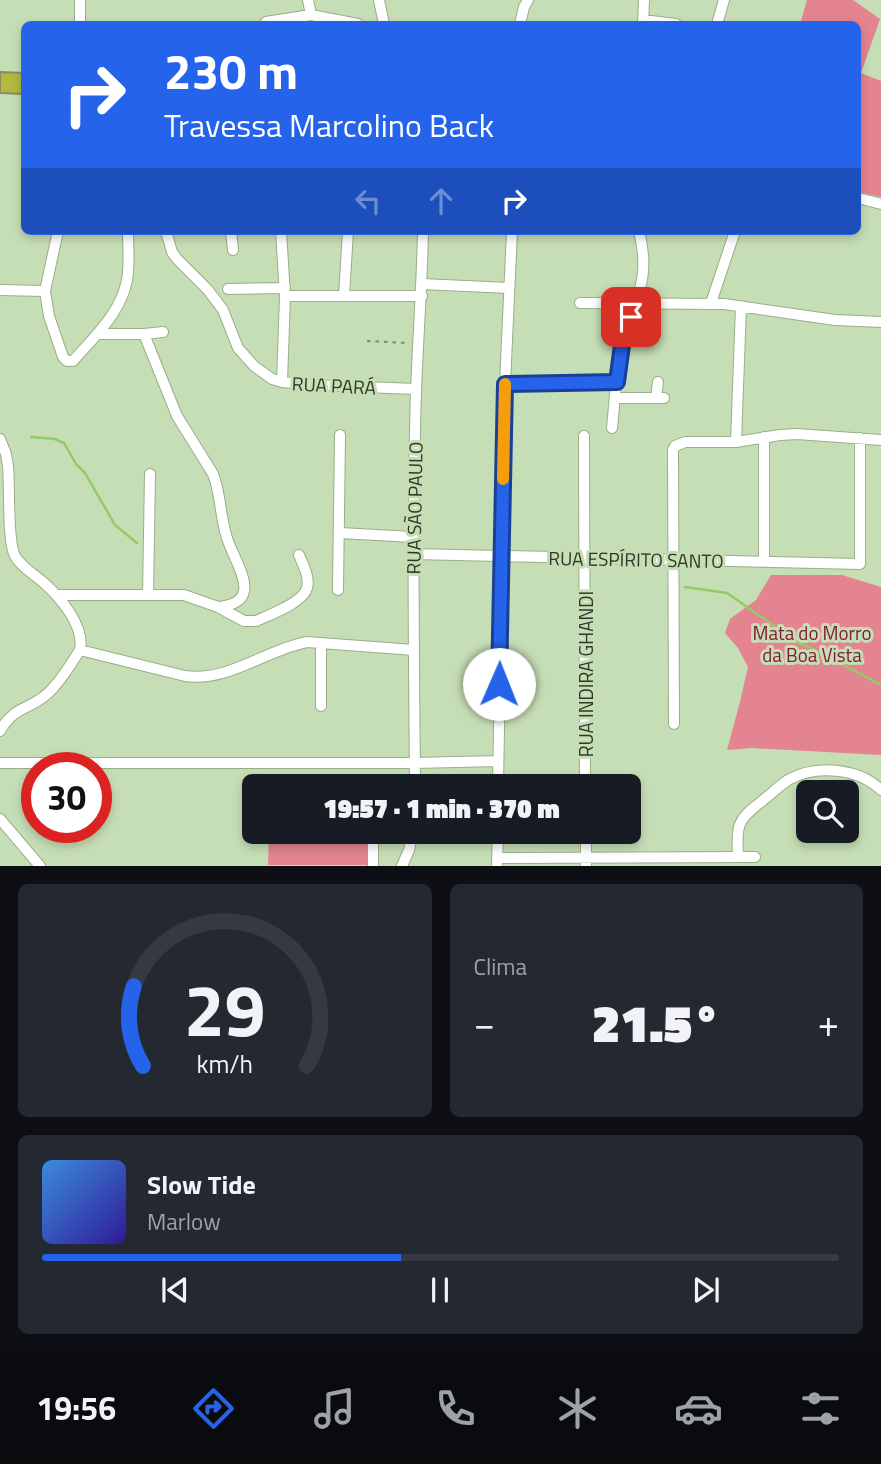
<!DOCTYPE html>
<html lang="pt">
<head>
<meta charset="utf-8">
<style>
	:root { --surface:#171b24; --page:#242831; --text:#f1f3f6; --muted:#9ea1a6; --line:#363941; --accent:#2563eb }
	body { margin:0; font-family:"Titillium Web",sans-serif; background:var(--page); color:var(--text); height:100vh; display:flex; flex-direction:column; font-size:26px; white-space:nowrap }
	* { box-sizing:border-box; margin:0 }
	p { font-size:23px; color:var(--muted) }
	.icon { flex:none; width:38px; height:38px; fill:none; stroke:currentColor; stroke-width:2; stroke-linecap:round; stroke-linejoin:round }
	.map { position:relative; height:866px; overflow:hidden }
	.details { display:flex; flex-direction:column; gap:18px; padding:18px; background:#0d0f14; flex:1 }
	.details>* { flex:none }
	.banner { position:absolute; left:21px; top:21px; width:840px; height:214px; border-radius:10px; box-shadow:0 4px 10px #0003; background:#2563eb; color:#fff; overflow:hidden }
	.tools { position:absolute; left:796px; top:780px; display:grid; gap:14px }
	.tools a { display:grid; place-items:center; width:63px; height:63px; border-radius:10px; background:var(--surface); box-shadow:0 4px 10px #0003; font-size:35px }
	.speed { position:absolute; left:21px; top:752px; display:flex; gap:14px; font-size:35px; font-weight:700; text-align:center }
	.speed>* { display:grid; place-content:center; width:91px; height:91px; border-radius:50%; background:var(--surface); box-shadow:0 4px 10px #0003; line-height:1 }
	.speed .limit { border:10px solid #d22; background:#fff; color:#111 }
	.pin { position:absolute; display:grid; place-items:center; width:60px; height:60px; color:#fff; margin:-30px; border-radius:14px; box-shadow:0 4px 10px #0006 }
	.me { position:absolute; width:77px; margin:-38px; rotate:1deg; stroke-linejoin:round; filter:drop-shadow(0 0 5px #0008) }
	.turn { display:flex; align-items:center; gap:24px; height:147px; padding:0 28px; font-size:32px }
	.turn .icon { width:91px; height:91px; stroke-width:2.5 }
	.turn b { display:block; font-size:49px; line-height:60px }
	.lanes { display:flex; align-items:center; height:66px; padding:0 28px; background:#0003; justify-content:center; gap:35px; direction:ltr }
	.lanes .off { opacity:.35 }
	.big { font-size:52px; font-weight:800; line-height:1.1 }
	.details .tile { flex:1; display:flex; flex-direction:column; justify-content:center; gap:10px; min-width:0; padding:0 24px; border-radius:10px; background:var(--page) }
	.details .dial { align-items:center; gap:0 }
	.dial svg { height:182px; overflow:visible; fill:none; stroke:var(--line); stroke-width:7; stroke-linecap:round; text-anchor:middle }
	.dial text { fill:var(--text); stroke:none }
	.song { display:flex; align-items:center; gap:21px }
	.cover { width:84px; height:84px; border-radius:10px; background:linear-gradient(135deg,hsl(210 70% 55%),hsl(250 70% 35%)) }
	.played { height:7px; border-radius:4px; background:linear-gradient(90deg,var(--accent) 45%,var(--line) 45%) }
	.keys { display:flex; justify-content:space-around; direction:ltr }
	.heat { display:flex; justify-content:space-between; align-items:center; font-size:38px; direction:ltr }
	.details .tiles { flex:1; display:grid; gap:18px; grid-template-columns:1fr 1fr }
	.tile:last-child { grid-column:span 2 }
	.trip { position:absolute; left:242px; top:774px; width:399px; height:70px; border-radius:10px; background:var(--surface); box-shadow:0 4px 10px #0003; font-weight:800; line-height:70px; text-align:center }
	.tab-bar { display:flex; height:112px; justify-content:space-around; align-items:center; background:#090b0e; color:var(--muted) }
	.tab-bar .icon { width:49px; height:49px }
	.tab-bar .selected { color:var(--accent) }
	.tab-bar b { font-size:32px; color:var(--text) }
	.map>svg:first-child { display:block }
	.green { fill:#e38490 }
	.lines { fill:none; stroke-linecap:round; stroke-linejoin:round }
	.stream { stroke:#93cb66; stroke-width:2.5 }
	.building { fill:#b2b93e; stroke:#898d61; stroke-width:2 }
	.minor-casing { stroke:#98af87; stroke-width:12 }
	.path { stroke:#7a8b6e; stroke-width:2; stroke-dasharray:3.5 5; stroke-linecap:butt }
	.minor { stroke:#fff; stroke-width:10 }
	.route-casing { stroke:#184099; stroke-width:18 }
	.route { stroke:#2563eb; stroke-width:12 }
	.slow { stroke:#f59e0b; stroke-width:12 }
	.labels { text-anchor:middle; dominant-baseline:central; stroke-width:6; stroke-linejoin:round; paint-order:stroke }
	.street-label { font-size:19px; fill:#2f3928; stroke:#c6deb5 }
	.park-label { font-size:19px; fill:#841b35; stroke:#c6deb5 }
</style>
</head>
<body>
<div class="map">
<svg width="881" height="866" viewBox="0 0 881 866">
	<rect width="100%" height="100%" fill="#c6deb5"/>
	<path class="green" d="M807,0H853L880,19L861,73L881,81V197L858,192V24H800Z
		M771,575H842L881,587V755L752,748L727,750L740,702L748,667L738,648L725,633L730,619L756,600Z
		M269,831H367V865H268Z"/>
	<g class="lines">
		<path class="stream" d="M31,437L55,439L64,443L76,464L85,473L115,525L137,543
			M685,587L727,593L797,642L807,646L881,685"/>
	</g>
	<path class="building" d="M0,72L24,73V94L0,93Z"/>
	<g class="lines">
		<g class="minor-casing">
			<path id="minor" d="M308,0L311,15
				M379,0L384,24
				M643,20L676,24
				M80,24V0
				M267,24L266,22L311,15L358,24
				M520,24L524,7L528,0
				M643,24L644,0
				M717,24L724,0
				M858,198L881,204
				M58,231L45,291L49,316L63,357L67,361H73C94,337 121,313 127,280C130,264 128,247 128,231
				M166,231L172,252L177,259L208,290L223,310L238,348L254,366L272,379L282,382L313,385L416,389
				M231,231L233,250
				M281,231L285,296L282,382
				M422,284L509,288
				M228,289L285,288
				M0,290L45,291
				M285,296H422
				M344,296L348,231
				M580,303L724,304L835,320L881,322
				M711,303L735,231
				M97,334H144L177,416L213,474C221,494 220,517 227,538C231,552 247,577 244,591C242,603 228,606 218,607
				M144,334L163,332
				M505,384L617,382
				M615,398H664
				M656,398L658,382
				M612,428C615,401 615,373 622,347C633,300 652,283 639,231
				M584,436L585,786
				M0,439L6,454L8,466C10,485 7,542 15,556C21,567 34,574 43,582C60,597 85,626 80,650C70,665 60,683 47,694C28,711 15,705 0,731
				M736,442L741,306
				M340,533L413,537
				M413,554L860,564V438
				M764,562V437
				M338,590L340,435
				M56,595H184L218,607L244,621H256C269,615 303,603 307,588C310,577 303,565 299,555
				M148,595L150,474
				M80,650L185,676C229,682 265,650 307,642L414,650
				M321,706V644
				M674,724L673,450L675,446L685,442H736L780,435L797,434L881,440
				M0,763H414L498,761
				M415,786C414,654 412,522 416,391C418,338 422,284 423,231
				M498,786L505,384L512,231
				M0,819L40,866
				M373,831V866
				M586,831V866
				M738,857C738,846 736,834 740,824C744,814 754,808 762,801C771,794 779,786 788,780C816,764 858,768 881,790
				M497,858L755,857
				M402,866L409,850L413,831
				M497,866L498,831"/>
		</g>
		<path class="path" d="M367,341L407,343"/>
		<use href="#minor" class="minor"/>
	</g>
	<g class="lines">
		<g class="route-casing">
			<path id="route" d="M499,684L505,384L617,382L622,345L631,317"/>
		</g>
		<use href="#route" class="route"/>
		<path class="slow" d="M503,479L505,384"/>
	</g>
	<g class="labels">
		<g class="street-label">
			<text transform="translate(334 385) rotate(3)">RUA PARÁ</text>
			<text transform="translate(414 508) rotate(-89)">RUA SÃO PAULO</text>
			<text transform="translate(636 559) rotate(1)">RUA ESPÍRITO SANTO</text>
			<text transform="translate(585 674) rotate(-90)">RUA INDIRA GHANDI</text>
		</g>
		<g class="park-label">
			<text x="812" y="632">Mata do Morro<tspan x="812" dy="22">da Boa Vista</tspan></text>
		</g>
	</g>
</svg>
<div class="tools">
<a><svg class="icon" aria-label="search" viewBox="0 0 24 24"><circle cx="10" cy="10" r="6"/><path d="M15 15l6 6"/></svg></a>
</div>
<div class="speed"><div class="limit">30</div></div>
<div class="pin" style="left:631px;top:317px;background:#d93025"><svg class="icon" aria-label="arrive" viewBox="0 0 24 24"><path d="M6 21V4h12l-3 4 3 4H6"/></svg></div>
<svg class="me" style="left:499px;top:684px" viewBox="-20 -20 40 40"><circle r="19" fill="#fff"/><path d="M0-13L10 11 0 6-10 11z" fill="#2563eb"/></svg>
<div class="trip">19:57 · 1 min · 370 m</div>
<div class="banner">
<div class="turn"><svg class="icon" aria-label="right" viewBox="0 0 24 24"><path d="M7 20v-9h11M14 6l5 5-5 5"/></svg><div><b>230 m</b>Travessa Marcolino Back</div></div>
<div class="lanes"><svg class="icon off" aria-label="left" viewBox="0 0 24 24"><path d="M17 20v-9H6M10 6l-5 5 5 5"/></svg><svg class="icon off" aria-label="ahead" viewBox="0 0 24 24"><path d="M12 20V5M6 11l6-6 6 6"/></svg><svg class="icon" aria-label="right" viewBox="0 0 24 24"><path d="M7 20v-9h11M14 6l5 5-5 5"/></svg></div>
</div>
</div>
<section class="details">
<div class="tiles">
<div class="tile dial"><svg viewBox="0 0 100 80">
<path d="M14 69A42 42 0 1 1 86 69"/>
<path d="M14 69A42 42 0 0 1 10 34" stroke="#2563eb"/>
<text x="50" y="56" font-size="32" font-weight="700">29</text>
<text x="50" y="72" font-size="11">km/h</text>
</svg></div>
<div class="tile"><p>Clima</p>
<div class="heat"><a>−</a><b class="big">21.5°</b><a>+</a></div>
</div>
<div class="tile">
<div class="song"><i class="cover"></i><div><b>Slow Tide</b><p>Marlow</p></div></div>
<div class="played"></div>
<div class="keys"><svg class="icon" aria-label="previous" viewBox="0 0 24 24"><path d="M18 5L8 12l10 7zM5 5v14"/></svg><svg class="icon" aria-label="pause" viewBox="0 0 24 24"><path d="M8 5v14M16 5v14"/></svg><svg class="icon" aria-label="next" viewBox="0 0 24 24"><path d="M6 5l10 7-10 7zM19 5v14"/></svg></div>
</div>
</div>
</section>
<nav class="tab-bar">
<b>19:56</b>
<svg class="icon selected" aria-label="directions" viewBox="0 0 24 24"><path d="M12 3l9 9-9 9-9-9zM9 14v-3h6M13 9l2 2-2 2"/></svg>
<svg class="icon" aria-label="music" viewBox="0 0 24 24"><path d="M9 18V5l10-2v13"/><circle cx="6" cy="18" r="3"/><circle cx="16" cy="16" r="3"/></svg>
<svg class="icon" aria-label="phone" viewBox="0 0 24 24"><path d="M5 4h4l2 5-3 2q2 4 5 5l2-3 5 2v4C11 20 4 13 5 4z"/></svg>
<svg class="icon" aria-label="climate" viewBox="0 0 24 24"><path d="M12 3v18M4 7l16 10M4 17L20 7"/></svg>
<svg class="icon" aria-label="car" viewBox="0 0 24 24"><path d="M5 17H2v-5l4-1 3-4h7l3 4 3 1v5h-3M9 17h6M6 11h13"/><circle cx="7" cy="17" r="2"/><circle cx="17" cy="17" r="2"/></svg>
<svg class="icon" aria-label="filters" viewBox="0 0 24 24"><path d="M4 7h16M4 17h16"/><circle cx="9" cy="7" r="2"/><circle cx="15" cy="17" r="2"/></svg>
</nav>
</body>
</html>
